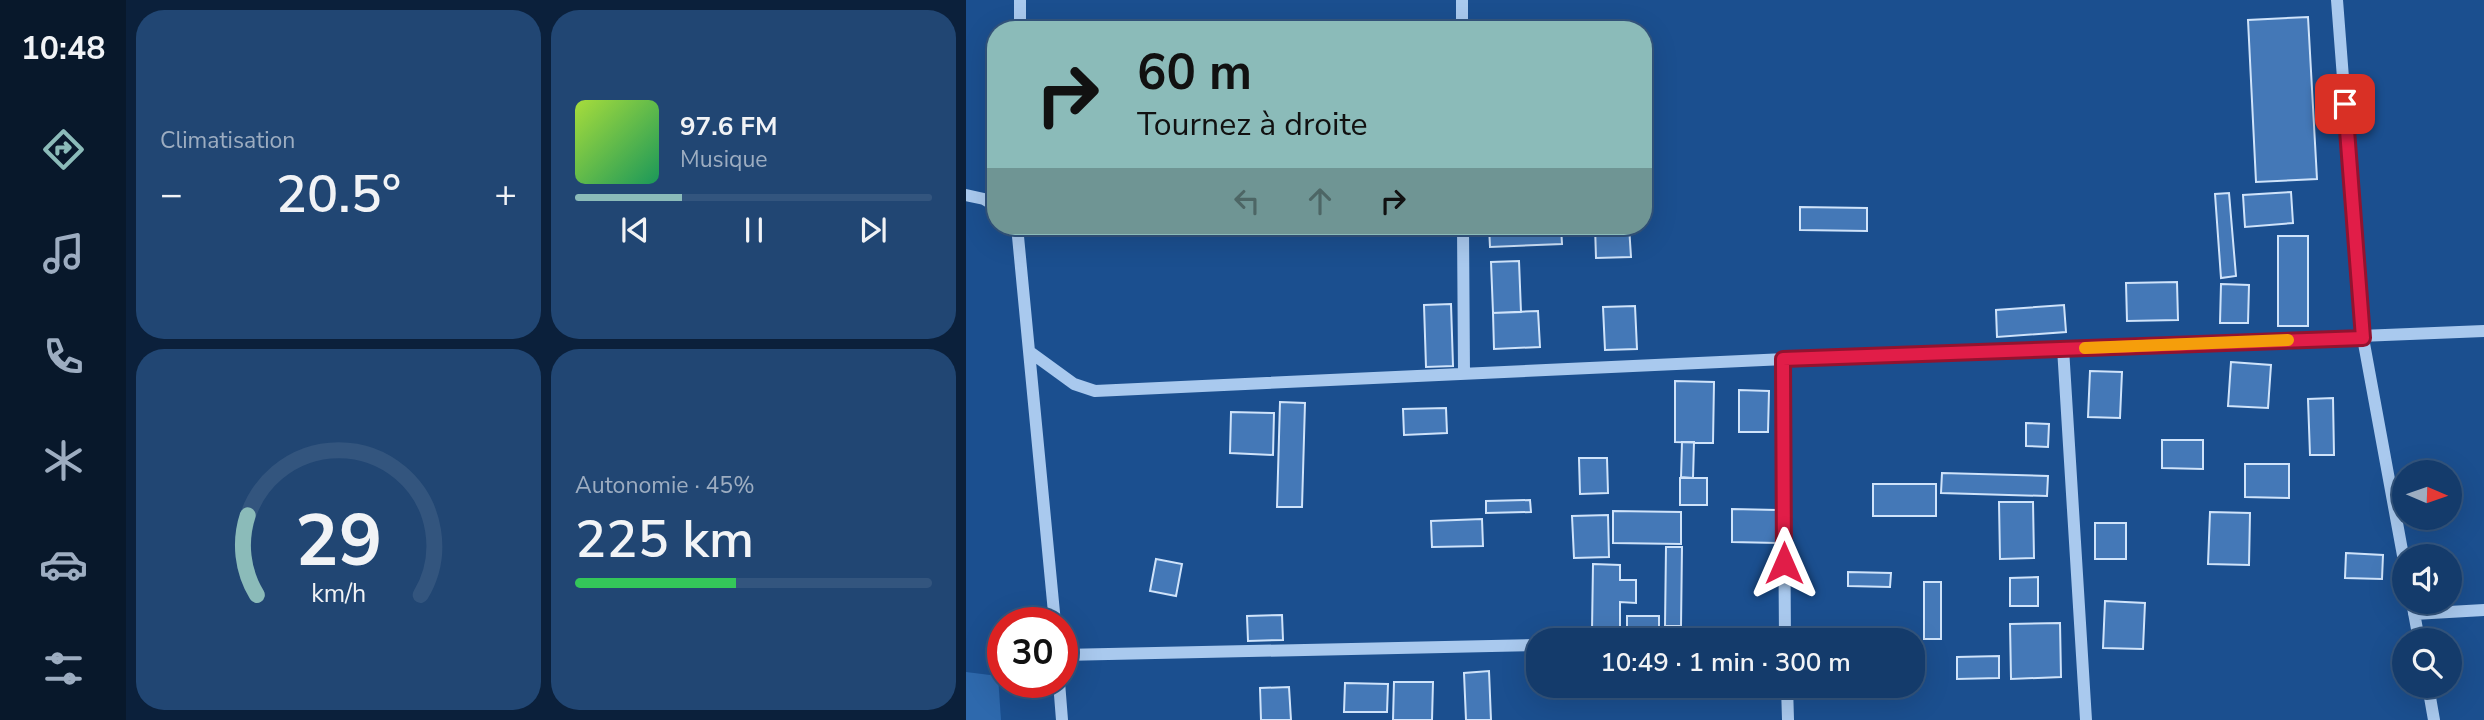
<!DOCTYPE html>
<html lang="fr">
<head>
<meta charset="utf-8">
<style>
	:root { --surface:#143b6b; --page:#214673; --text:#f1f3f6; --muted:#9dadc1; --line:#33557e; --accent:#8bbbb9 }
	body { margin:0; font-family:"Nunito Sans",sans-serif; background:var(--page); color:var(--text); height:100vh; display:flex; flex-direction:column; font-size:26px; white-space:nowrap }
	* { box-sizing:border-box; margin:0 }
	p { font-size:23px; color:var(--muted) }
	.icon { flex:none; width:38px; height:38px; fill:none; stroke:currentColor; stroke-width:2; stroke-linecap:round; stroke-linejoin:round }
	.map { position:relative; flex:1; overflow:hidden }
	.panel { display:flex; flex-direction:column; gap:10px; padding:10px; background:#0b203b; width:840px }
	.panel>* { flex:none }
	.top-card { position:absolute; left:21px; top:21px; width:665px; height:214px; border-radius:28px; box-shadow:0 7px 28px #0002,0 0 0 2px var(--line); background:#8bbbb9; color:#111; overflow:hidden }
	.needle { width:46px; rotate:92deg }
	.tools { position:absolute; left:1426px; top:460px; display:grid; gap:14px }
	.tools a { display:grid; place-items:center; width:70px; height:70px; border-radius:50%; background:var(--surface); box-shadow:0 7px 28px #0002,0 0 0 2px var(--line); font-size:35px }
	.speed { position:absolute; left:21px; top:607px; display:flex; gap:14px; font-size:35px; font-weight:700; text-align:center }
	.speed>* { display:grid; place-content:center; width:91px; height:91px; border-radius:50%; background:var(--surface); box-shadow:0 7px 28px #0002,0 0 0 2px var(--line); line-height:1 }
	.speed .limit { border:10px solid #d22; background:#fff; color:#111 }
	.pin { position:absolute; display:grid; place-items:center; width:60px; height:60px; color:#fff; margin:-30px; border-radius:14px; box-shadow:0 4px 10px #0006 }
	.me { position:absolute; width:77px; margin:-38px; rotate:0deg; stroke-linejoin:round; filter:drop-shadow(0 0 5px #0008) }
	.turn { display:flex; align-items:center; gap:24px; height:147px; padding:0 35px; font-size:32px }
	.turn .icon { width:91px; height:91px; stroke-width:2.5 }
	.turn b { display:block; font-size:49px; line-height:60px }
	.lanes { display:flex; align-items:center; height:66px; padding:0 35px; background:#0003; justify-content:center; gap:35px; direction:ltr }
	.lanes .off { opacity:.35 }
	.big { font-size:52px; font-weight:600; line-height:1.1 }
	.panel .card { flex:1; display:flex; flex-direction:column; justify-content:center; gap:10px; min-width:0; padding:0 24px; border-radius:28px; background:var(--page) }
	.panel .dial { align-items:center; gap:0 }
	.dial svg { height:182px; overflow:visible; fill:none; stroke:var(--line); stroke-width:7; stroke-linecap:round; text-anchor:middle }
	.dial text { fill:var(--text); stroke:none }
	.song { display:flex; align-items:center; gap:21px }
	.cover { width:84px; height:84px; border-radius:10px; background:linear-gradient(135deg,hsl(80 70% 55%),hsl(150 70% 35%)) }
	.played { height:7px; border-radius:4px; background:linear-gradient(90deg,var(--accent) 30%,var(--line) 30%) }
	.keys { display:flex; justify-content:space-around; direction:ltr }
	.heat { display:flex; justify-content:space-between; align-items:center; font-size:38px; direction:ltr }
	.charge { height:10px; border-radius:5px; background:linear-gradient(90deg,#34c759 45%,var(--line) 0) }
	.panel .tiles { flex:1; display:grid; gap:10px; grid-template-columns:repeat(2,1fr) }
	.trip { position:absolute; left:560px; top:628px; width:399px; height:70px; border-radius:28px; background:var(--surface); box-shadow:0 7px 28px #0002,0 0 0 2px var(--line); font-weight:600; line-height:70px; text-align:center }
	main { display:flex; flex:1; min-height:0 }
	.menu { display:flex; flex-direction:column; width:126px; justify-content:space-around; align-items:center; background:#08182b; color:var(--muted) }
	.menu .icon { width:49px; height:49px }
	.menu .selected { color:var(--accent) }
	.menu b { font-size:32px; color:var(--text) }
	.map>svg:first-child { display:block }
	.green { fill:#2e69ad }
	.building { fill:#4478b7; stroke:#cfe3fa; stroke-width:2 }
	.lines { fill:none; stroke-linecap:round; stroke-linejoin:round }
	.minor { stroke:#a9c9ee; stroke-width:12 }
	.route-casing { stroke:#92132f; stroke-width:18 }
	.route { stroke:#e11d48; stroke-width:12 }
	.slow { stroke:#f59e0b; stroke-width:12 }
</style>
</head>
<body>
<main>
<nav class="menu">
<b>10:48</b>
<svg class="icon selected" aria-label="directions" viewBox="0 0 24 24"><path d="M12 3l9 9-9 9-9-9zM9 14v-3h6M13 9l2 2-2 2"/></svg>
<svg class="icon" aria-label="music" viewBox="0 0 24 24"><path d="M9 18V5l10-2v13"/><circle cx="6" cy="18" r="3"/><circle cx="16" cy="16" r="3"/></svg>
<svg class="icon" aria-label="phone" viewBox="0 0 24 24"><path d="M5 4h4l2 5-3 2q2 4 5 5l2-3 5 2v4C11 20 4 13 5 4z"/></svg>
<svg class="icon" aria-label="climate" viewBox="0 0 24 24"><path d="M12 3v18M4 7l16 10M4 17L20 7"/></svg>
<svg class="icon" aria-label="car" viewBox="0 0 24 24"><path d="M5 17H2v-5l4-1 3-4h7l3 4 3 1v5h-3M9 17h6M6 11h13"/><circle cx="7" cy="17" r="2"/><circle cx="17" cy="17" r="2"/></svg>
<svg class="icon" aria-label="filters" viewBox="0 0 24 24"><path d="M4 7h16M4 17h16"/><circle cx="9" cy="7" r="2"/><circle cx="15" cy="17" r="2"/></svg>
</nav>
<section class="panel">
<div class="tiles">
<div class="card"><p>Climatisation</p>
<div class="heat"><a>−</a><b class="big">20.5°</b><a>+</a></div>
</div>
<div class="card">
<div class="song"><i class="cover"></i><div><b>97.6 FM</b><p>Musique</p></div></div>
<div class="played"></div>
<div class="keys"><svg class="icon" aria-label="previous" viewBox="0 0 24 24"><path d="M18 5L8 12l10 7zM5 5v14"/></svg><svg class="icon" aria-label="pause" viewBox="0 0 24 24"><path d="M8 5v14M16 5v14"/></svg><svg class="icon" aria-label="next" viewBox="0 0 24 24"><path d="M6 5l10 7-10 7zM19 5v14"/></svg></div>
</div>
<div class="card dial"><svg viewBox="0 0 100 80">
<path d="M14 69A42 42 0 1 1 86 69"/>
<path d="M14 69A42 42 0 0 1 10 34" stroke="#8bbbb9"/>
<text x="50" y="56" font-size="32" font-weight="700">29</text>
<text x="50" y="72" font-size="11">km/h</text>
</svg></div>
<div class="card"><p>Autonomie · 45%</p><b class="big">225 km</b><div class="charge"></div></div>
</div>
</section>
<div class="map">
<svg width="1518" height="720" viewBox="0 0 1518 720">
	<rect width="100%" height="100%" fill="#1b4f8f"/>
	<path class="green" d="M0,672L32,676L35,720H0Z"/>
	<path class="building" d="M1342,17L1351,179L1290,182L1282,20Z
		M1325,192L1327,223L1279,227L1277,195Z
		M1263,193L1270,276L1255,278L1249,194Z
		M834,207L901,208V231L834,230Z
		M523,226H595L596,244L524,247Z
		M629,226H663L665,257L630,258Z
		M1312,236H1342V326H1312Z
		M553,261L555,312L527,313L525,262Z
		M1211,282L1212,320L1161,321L1160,283Z
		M1255,284L1283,285L1282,323H1254Z
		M485,304L487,366L460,367L458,305Z
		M1098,305L1100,332L1031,337L1030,310Z
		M669,306L671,349L639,350L637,307Z
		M572,311L574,347L528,349L527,313Z
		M1265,362L1305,365L1302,408L1262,406Z
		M1124,371L1156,372L1154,418L1122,417Z
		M709,381L748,382L747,443L709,442Z
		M773,390L803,391L802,432H773Z
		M1367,398L1368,455H1344L1342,399Z
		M314,402L339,403L336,507H311Z
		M480,408L481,433L438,435L437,409Z
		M265,412L308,413L307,455L264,453Z
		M1060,423L1083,424L1082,447L1060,446Z
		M1196,440H1237V469L1196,468Z
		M716,442H728L727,478L715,477Z
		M613,458H641L642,493L614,494Z
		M1279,464H1323V498L1279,497Z
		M976,473L1082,476L1081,496L975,493Z
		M714,478H741V505H714Z
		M907,484H970V516H907Z
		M564,500L565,512L520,513V501Z
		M1033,502H1067L1068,558L1034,559Z
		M766,509L811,510V543L766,542Z
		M647,511L715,512V544L647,543Z
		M1244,512L1284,513L1283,565L1242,564Z
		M642,515L643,557L608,558L606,516Z
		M516,519L517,546L466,547L465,521Z
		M1129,523H1160V559H1129Z
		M700,547H716L715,626H699Z
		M1380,553L1417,555L1416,579L1379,578Z
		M190,559L216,564L210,596L184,591Z
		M627,564L654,565V580H670V603L654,602V630H626Z
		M882,572L925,573L924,587L882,586Z
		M1072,577V606H1044V578Z
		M958,582H975V639H958Z
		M1139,601L1179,603L1177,649L1137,648Z
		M316,615L317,640L282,641L281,616Z
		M661,616H693V633H661Z
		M1094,623L1095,677L1045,679L1044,624Z
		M1033,656V678L991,679V657Z
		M523,671L525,720H500L498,673Z
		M428,682H467L466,720H427Z
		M379,683L422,684L421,712H378Z
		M323,687L325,720H295L294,688Z"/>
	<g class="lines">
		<path class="minor" d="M496,0V30
			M1371,0L1397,338L1438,561
			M54,30V0
			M0,195L18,199L30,206
			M51,226L89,623
			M497,226L498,373
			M1097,348L1120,720
			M64,352L108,384L129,391L817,359L1518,331
			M817,359L819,640
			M1446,602L1453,640
			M1448,614L1518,610
			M793,640H819
			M96,655L572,645
			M93,682L96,720
			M821,686L822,720
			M1462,686L1468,720"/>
	</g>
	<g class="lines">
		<g class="route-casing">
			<path id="route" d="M818,563L817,359L1397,338L1379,104"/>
		</g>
		<use href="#route" class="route"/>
		<path class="slow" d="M1119,348L1322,340"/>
	</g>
</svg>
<div class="tools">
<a><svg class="needle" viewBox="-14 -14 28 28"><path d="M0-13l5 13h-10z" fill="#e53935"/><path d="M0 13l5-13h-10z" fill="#9dadc1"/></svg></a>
<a><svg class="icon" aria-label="sound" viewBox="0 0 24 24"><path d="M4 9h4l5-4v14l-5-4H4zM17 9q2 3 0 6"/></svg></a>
<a><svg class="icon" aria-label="search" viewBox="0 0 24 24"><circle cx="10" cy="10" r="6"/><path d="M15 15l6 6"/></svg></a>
</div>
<div class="speed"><div class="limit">30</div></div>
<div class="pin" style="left:1379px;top:104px;background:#d93025"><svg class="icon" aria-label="arrive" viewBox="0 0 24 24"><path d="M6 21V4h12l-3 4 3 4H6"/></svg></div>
<svg class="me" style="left:818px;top:563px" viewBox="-20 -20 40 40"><path d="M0-17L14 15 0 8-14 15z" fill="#e11d48" stroke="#fff" stroke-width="4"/></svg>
<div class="trip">10:49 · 1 min · 300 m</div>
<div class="top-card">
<div class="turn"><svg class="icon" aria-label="right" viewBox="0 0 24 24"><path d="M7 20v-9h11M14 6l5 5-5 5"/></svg><div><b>60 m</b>Tournez à droite</div></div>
<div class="lanes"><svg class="icon off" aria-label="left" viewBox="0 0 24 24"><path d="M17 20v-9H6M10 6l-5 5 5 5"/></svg><svg class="icon off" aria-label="ahead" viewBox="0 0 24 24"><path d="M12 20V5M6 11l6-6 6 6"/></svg><svg class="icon" aria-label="right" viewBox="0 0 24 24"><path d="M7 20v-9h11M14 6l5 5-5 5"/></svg></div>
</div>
</div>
</main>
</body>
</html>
